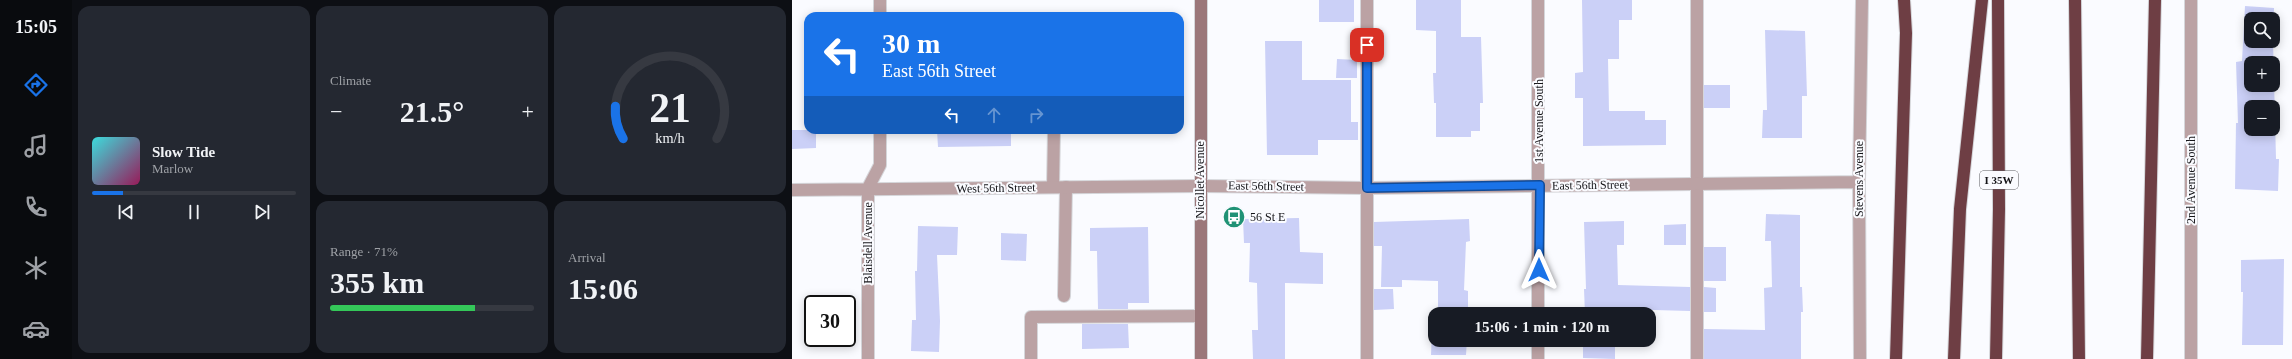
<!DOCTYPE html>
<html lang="en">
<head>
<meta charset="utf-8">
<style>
	:root { --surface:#171b24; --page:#242831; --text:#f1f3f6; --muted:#9ea1a6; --line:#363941; --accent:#1a73e8 }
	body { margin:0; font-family:"Times New Roman",serif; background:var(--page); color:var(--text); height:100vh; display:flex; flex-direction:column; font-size:15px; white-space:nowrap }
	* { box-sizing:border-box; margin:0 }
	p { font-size:13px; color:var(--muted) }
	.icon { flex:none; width:22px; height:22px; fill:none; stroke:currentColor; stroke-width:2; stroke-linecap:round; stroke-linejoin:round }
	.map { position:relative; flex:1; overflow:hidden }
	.sheet { display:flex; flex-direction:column; gap:6px; padding:6px; background:#0d0f14; width:720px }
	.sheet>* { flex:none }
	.banner { position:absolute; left:12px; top:12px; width:380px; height:122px; border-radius:12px; box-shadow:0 2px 10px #0003; background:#1a73e8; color:#fff; overflow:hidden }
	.fabs { position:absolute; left:1452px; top:12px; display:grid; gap:8px }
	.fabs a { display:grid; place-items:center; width:36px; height:36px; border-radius:8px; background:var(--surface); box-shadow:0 2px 10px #0003; font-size:20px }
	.speed { position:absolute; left:12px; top:295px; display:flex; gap:8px; font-size:20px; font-weight:700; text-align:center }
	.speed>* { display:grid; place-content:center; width:52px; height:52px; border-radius:50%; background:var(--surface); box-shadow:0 2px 10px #0003; line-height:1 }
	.speed .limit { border:2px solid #111; border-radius:6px; background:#fff; color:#111 }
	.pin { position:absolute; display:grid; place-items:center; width:34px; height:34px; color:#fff; margin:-17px; border-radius:8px; box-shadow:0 2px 6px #0006 }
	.me { position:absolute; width:44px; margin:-22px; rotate:0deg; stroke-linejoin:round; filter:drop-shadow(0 0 3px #0008) }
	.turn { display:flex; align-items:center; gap:14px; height:84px; padding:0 12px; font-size:18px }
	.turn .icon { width:52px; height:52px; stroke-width:2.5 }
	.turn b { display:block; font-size:28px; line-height:34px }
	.lanes { display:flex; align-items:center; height:38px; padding:0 12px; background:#0003; justify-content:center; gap:20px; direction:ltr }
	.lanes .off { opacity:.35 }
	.big { font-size:30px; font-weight:600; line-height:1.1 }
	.sheet .tile { flex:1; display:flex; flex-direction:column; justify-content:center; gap:6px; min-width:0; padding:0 14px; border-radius:12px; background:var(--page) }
	.sheet .dial { align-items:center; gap:0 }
	.dial svg { height:104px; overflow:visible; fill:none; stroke:var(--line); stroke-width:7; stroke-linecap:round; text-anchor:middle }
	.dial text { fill:var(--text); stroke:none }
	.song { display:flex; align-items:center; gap:12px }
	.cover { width:48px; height:48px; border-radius:6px; background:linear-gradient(135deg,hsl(180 70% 55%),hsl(330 70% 35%)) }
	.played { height:4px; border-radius:2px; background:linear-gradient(90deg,var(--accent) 15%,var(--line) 15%) }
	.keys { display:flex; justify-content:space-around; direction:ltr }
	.heat { display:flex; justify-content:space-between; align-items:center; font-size:22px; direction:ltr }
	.charge { height:6px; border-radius:3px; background:linear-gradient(90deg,#34c759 71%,var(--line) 0) }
	.sheet .tiles { flex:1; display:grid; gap:6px; grid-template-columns:repeat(3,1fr) }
	.tile:first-child { grid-row:span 2 }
	.trip { position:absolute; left:636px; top:307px; width:228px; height:40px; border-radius:12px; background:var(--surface); box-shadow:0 2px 10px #0003; font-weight:600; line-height:40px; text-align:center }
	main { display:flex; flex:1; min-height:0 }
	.menu { display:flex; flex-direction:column; width:72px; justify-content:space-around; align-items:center; background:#090b0e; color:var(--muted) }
	.menu .icon { width:28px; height:28px }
	.menu .on { color:var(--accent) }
	.menu b { font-size:18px; color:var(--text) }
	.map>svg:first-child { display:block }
	.building { fill:#cbd0f7; fill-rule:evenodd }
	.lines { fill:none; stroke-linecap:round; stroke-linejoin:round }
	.lane-casing { stroke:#d5d6da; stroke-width:14 }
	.street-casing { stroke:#d5d6da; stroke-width:14 }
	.secondary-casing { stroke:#d5d6da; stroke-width:14 }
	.highway-casing { stroke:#d5d6da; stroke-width:14 }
	.lane { stroke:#bba2a4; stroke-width:12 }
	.street { stroke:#bba2a4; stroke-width:12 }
	.secondary { stroke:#9b777a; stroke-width:12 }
	.highway { stroke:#6e3e44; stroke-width:12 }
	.route-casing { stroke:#114b97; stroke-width:10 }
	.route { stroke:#1a73e8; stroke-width:7 }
	.labels { text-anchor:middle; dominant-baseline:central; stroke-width:4; stroke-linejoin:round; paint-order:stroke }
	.shield { fill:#fafbff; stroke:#59595d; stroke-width:1 }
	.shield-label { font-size:11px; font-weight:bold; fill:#141418 }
	.street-label { font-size:12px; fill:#141418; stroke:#fafbff }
	.poi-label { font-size:12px; fill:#141418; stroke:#fafbff; text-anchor:start }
</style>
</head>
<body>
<main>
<nav class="menu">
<b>15:05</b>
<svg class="icon on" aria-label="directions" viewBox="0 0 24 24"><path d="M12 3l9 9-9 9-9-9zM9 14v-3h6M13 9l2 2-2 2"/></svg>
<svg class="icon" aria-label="music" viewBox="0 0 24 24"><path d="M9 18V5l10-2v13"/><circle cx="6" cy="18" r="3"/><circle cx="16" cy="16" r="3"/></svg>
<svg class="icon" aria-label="phone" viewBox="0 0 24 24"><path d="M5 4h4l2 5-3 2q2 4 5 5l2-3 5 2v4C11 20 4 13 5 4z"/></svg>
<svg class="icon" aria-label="climate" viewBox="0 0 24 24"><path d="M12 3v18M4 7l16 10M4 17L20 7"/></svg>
<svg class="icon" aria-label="car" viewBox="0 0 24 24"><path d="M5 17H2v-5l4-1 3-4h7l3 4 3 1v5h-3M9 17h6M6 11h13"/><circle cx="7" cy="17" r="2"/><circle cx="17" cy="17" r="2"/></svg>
</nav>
<section class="sheet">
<div class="tiles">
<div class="tile">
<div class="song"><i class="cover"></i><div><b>Slow Tide</b><p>Marlow</p></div></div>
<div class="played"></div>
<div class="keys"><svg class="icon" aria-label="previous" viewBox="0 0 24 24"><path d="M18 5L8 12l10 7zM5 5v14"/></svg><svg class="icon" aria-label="pause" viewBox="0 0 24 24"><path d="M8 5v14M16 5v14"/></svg><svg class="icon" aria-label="next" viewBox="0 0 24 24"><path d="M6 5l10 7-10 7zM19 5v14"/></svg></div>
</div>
<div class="tile"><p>Climate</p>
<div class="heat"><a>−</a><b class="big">21.5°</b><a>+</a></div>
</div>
<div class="tile dial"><svg viewBox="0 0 100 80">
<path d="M14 69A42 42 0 1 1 86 69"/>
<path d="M14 69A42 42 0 0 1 8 44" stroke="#1a73e8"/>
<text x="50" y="56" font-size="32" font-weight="700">21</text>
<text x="50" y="72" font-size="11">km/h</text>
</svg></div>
<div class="tile"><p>Range · 71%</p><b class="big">355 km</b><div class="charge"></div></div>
<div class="tile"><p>Arrival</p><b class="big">15:06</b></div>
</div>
</section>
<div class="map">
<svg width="1500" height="359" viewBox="0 0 1500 359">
	<rect width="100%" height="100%" fill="#fafbff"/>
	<path class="building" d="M527,0H562V22H527Z
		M624,0H669V37H689L691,103H688V131H679V137H644V103H642L641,73H644V31L624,30Z
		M790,0H840V20H827V59H816L817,111H853V120H874V145L791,146V98H783V73L791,72Z
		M1453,6L1482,8L1481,34V19H1459V41H1481L1484,159H1487L1486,191L1443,189L1444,123H1446L1444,62L1450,61ZM1459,63H1481V85H1459ZM1459,107H1481V129H1459Z
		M973,30L1013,31L1015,96H1010V138H970L971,110H975Z
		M473,41H510V80H559V122H566V140H526V155H475Z
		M545,59L565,60V78H544Z
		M912,85H938V108H912Z
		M0,130H24V148L0,149Z
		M145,130H219V146L146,147Z
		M974,214L1008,215V287H1010L1011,312H1009V359H912V329L973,330L972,288L980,287L979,241H973Z
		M507,218L508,252L531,253V284L493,283V359H461L460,330H466L465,283L457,282L458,243H452L451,219Z
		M677,219L678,241L674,242L672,290L676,291V314H646V281L610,280V287H589L590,246H582V222Z
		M832,221V245H825L826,285L898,287V311L826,309V314H793L792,289H794L792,222Z
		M894,224V245H872V225Z
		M126,226L166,227L165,255H145L148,321L147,352L119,351L120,320H124L123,271H125Z
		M356,227L357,303H336V309H306L305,251H298V228Z
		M209,233L235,234L234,261L209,260Z
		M912,247H934V281H912Z
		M1492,259L1491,345H1450L1451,292H1449V260Z
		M912,287L924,288V312H912Z
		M582,289H601L602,309L582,310Z
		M290,324H336L337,348L290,349Z
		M640,329H643V340H675L674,355H639Z
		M791,340H823V359L791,358Z"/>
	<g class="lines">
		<g class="lane-casing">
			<path id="lane" d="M575,0V359
				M905,0V359
				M261,187L262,130
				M272,296L274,187
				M239,359V317L409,316"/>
		</g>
		<g class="street-casing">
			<path id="street" d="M746,0V314
				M1399,0V359
				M88,16V0
				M0,190L408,186L575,188L1067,182
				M76,359V188L88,165V130
				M746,359V340
				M1068,359L1067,182L1070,0"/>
		</g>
		<g class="secondary-casing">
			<path id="secondary" d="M409,0V359"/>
		</g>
		<g class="highway-casing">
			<path id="highway" d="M1283,0L1287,359
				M1104,359L1114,33L1112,0
				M1162,359L1168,209L1190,0
				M1204,359L1207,209L1206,0
				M1355,359L1363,0"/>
		</g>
		<use href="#lane" class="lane"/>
		<use href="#street" class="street"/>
		<use href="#secondary" class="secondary"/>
		<use href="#highway" class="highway"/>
	</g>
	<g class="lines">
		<g class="route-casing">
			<path id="route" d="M575,45V188L748,185L747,270"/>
		</g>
		<use href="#route" class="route"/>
	</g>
	<defs>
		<g id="bus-disc" transform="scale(1.15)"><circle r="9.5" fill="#209275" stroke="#fafbff"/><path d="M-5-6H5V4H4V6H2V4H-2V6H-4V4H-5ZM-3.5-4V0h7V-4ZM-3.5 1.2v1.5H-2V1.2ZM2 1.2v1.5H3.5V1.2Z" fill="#fff"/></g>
	</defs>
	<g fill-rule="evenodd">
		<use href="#bus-disc" x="442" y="217"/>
	</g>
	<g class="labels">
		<rect class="shield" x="1188" y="171" width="38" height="18" rx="3"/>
		<g class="shield-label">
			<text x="1207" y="180">I 35W</text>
		</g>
		<g class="street-label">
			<text transform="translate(747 121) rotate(-90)">1st Avenue South</text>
			<text transform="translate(1067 179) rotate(-90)">Stevens Avenue</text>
			<text transform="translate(408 180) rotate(-90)">Nicollet Avenue</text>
			<text transform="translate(1399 180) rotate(-90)">2nd Avenue South</text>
			<text transform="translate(798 185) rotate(-1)">East 56th Street</text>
			<text transform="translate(474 186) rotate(1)">East 56th Street</text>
			<text transform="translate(204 188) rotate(-1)">West 56th Street</text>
			<text transform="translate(76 243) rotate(-90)">Blaisdell Avenue</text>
		</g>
		<g class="poi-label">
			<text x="458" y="217">56 St E</text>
		</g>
	</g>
</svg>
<div class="fabs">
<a><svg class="icon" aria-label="search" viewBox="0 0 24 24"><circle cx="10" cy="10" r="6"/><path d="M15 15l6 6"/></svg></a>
<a>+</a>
<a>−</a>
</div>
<div class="speed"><div class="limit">30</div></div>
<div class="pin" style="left:575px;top:45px;background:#d93025"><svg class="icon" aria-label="arrive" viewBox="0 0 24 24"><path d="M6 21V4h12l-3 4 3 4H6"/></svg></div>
<svg class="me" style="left:747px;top:270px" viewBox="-20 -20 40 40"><path d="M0-17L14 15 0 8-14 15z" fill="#1a73e8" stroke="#fff" stroke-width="4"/></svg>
<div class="trip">15:06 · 1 min · 120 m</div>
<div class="banner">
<div class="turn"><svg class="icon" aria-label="left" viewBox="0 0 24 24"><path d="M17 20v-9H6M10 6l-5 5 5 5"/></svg><div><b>30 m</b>East 56th Street</div></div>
<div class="lanes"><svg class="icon" aria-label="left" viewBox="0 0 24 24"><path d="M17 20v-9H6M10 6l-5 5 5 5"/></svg><svg class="icon off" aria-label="ahead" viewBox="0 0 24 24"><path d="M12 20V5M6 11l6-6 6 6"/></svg><svg class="icon off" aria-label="right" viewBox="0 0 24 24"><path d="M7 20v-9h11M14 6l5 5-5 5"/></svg></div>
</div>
</div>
</main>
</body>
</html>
